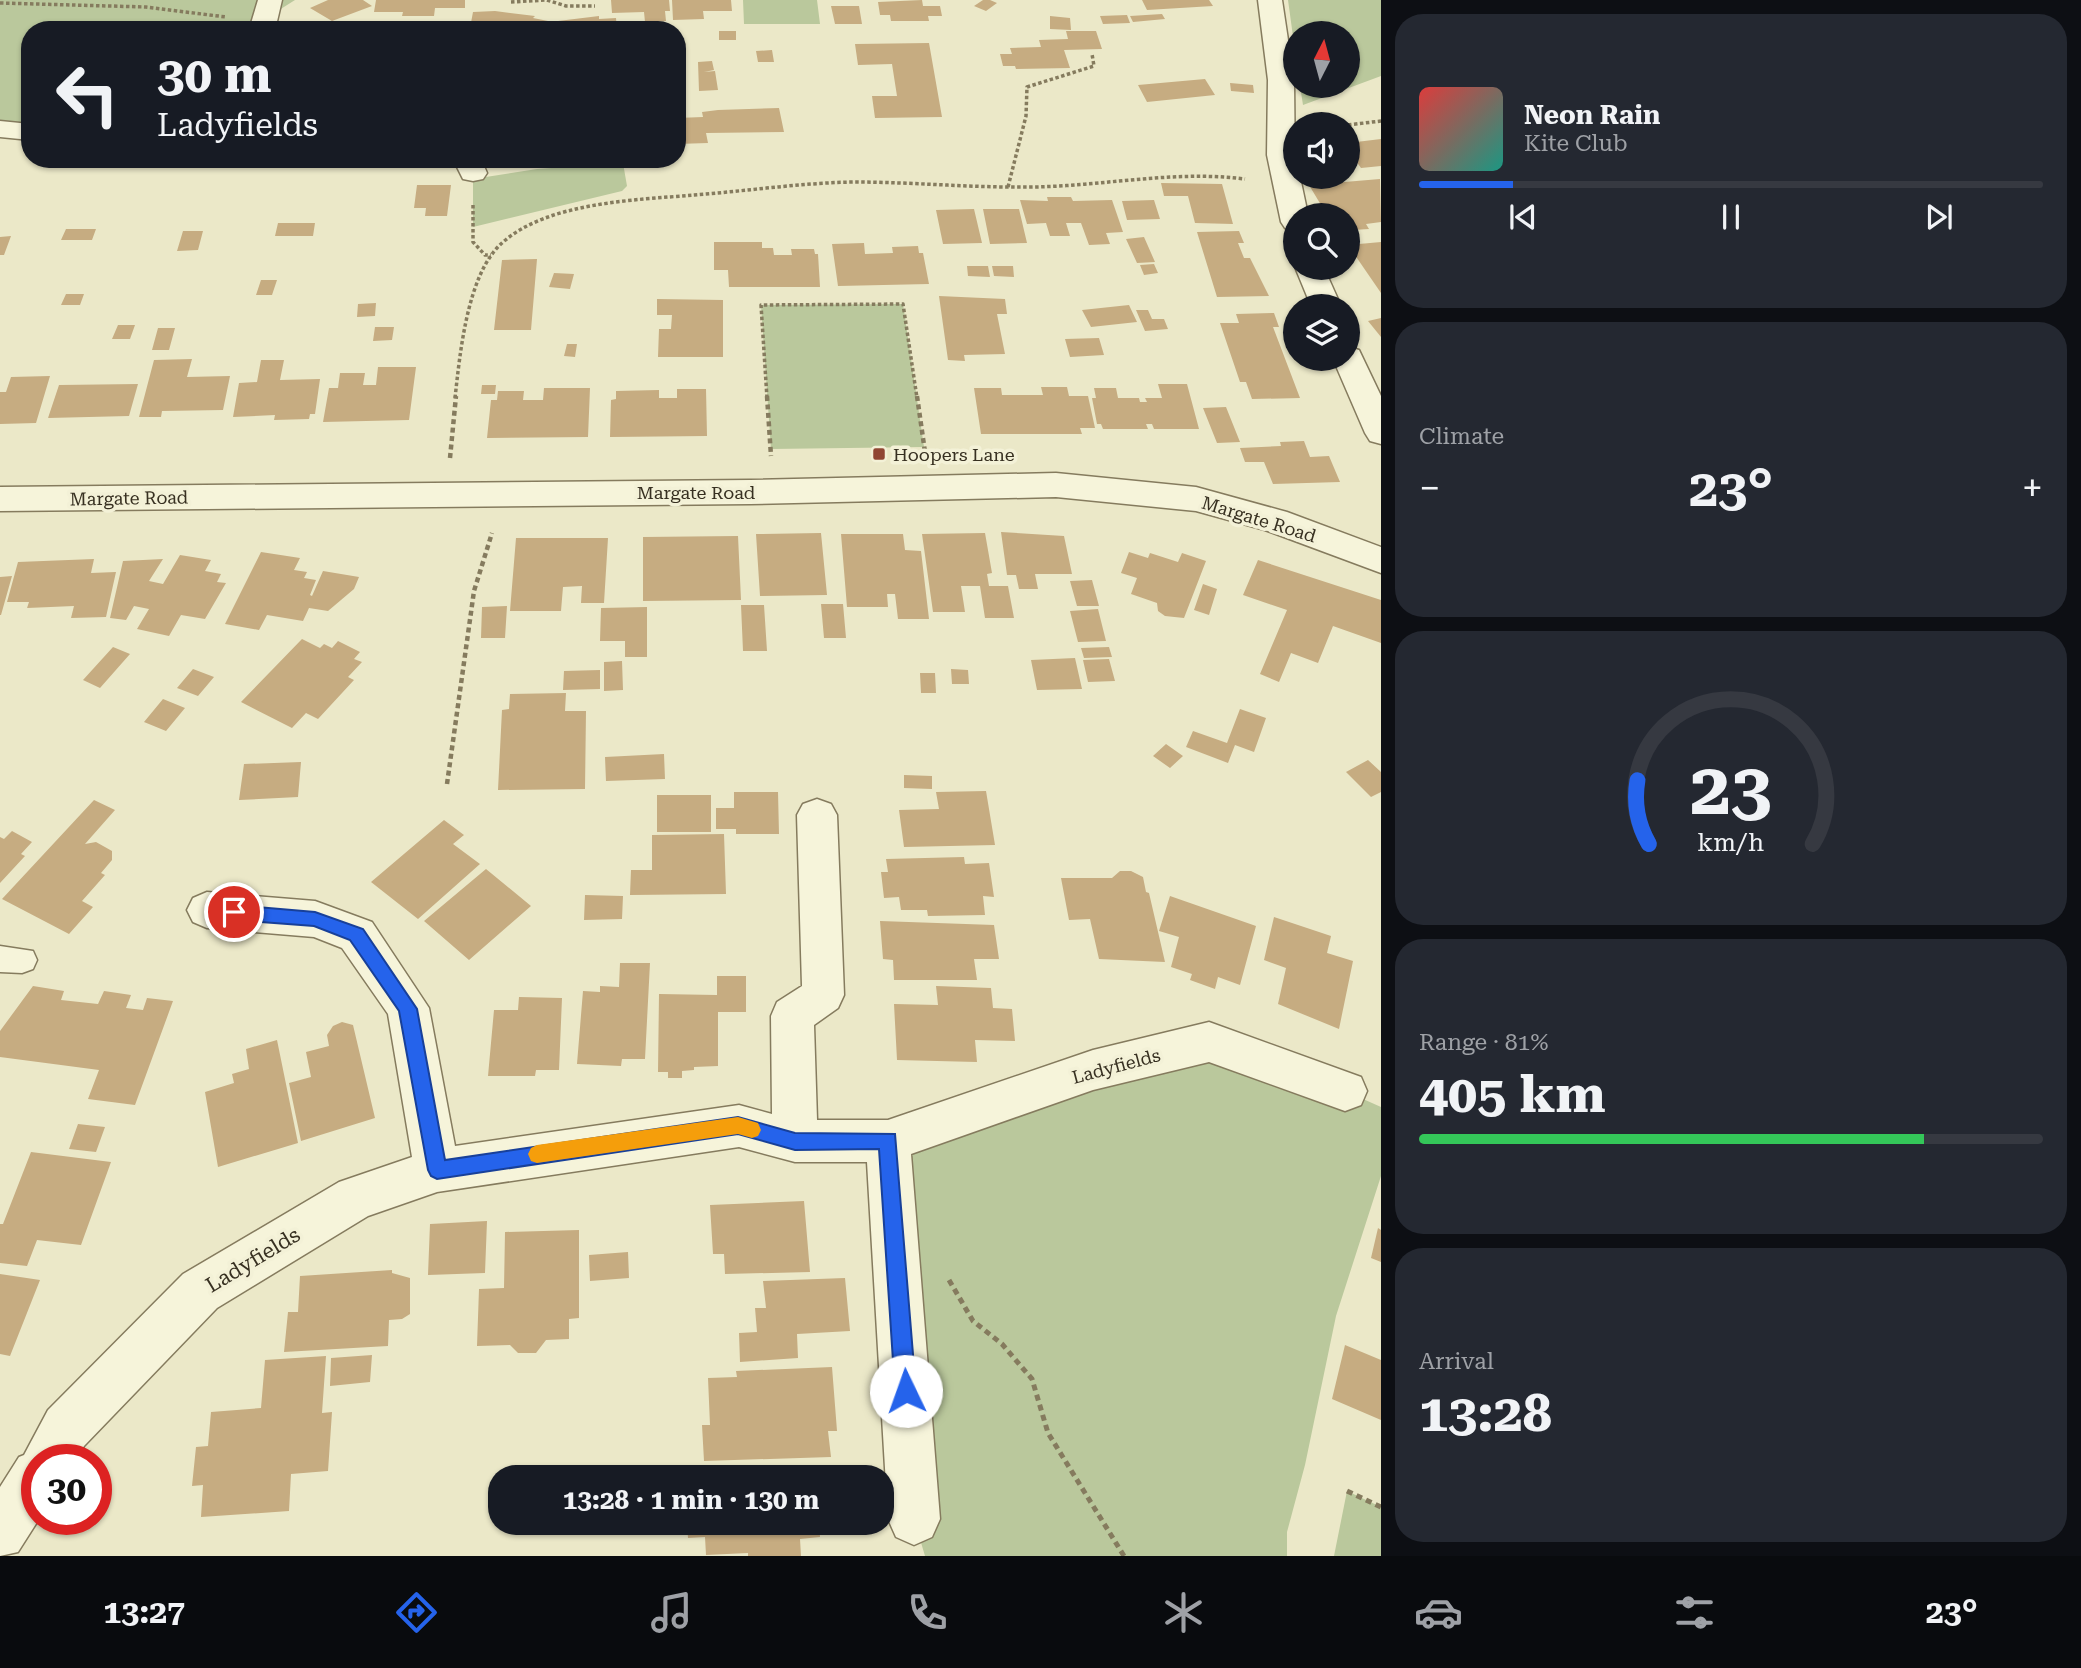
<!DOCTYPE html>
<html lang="en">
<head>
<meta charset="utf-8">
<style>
	:root { --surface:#171b24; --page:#242831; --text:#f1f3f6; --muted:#9ea1a6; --line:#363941; --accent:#2563eb }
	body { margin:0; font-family:"Roboto Serif",serif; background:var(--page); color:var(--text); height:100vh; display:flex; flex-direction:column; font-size:26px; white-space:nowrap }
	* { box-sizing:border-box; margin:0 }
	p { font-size:23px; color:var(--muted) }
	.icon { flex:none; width:38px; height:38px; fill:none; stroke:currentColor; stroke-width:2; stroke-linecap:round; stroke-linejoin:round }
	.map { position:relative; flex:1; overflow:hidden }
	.details { display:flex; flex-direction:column; gap:14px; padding:14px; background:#0d0f14; width:700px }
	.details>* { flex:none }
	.hud { position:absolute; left:21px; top:21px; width:665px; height:147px; border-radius:28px; box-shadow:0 2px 5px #0004; background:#171b24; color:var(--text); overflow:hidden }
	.needle { width:46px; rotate:6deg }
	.buttons { position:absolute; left:1283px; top:21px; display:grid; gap:14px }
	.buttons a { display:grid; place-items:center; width:77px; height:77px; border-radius:50%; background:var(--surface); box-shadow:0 2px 5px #0004; font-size:35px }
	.speed { position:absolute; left:21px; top:1444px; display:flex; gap:14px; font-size:35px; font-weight:700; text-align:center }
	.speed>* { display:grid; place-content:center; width:91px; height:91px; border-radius:50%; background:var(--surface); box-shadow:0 2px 5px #0004; line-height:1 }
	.speed .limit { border:10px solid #d22; background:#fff; color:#111 }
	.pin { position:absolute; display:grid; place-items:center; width:60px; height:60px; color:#fff; margin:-30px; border:4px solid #fff; border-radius:50%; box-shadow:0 2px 7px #0007 }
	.me { position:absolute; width:77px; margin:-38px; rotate:357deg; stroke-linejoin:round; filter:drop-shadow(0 0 5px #0008) }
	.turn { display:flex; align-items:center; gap:24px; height:147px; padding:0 21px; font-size:32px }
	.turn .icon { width:91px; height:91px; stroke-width:2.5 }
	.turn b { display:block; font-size:49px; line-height:60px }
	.big { font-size:52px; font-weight:700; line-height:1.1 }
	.details .tile { flex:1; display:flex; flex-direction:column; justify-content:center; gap:10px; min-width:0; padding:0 24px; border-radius:28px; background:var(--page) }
	.details .dial { align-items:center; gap:0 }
	.dial svg { height:182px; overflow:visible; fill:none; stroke:var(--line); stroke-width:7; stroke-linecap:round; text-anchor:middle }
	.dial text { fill:var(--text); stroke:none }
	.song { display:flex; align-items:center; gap:21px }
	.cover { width:84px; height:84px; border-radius:10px; background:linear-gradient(135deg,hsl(0 70% 55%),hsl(170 70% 35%)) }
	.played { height:7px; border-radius:4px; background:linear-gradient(90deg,var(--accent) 15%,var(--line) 15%) }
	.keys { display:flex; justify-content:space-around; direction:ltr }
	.heat { display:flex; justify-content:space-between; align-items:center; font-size:38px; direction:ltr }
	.charge { height:10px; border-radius:5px; background:linear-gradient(90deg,#34c759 81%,var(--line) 0) }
	.trip { position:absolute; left:488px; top:1465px; width:406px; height:70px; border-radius:28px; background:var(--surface); box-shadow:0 2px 5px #0004; font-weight:700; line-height:70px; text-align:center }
	.dock { display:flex; height:112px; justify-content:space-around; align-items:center; background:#090b0e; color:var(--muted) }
	.dock .icon { width:49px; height:49px }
	.dock .selected { color:var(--accent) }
	.dock b { font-size:32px; color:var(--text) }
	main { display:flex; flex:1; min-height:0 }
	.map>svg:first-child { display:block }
	.green { fill:#bac89c }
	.building { fill:#c6ac81 }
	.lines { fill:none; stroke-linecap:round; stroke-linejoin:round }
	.service-casing { stroke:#857b5e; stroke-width:3 }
	.minor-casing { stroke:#857b5e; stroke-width:3 }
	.tertiary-casing { stroke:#857b5e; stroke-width:3 }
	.path-far2 { stroke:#857b5e; stroke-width:3.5; stroke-dasharray:3.5 2.5; stroke-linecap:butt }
	.path-far1 { stroke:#857b5e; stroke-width:4.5; stroke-dasharray:5 3.5; stroke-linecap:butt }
	.path { stroke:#857b5e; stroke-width:5; stroke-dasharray:6 4.5; stroke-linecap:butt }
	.service { fill:#f6f4da; fill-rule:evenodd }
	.minor { fill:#f6f4da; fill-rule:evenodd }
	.tertiary { fill:#f6f4da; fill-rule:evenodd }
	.route { fill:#2563eb; stroke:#184099; stroke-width:2 }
	.slow { fill:#f59e0b }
	.poi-dot { fill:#904633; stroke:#f3f1d7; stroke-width:2.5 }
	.labels { text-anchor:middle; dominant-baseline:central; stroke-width:7; stroke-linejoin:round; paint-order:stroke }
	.poi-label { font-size:18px; fill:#373021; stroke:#f3f1d7; text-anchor:start }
	.street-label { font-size:18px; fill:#373021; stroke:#f3f1d7 }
	.near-street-label { font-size:21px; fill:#373021; stroke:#f3f1d7 }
</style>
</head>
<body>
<main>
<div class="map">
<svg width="1381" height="1556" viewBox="0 0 1381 1556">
	<rect width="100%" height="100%" fill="#ebe8c8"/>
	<path class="green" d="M0,0H295L276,12L262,30H30V132L0,129Z
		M743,0H817L820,24H744Z
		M1288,0H1381V76L1303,105L1300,86H1348V33H1295V51Z
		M623,163L627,186L622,191L473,227V179L537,169Z
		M903,304L924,447L771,449L761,305Z
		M1209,1042L1345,1091L1381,1107V1176L1336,1316L1305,1465L1287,1532V1556H925L914,1519L888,1141Z
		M1347,1491L1381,1507V1556H1334Z"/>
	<path class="building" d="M328,0H363L372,6L332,21L310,8Z
		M376,0H465V8H435L434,16H402L403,12H374Z
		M611,0H669L670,11H665L666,21L645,22L644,12L612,13Z
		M672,0H731L732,11H703L704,19L673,20Z
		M922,0L923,6H940L942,16H928L929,21H891L890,15H880L878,2Z
		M983,0H990L997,3L986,11L974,6Z
		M1142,0H1209L1213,6L1147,10Z
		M831,6H859L862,24H835Z
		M495,11L535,16L533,18L553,22L547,30L470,28L473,12Z
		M1162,14L1165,19L1133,22L1130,16Z
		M1127,15L1130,23L1103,24L1100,16Z
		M599,16V19L616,18L617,30H558V21Z
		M1050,16L1070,18L1071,30L1050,29Z
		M330,22L328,30H295L297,23Z
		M719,31H736V40H719Z
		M1066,31H1096L1102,49L1064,50L1070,68L1016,69L1015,66H1003L1000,54H1012L1010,48L1041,47L1039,40L1068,39Z
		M929,43L942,117L875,118L872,96H897L892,64L858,65L855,44Z
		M772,50L774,62H758L756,51Z
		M712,61L714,70L704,72L715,71L718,90L699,91L698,62Z
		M1205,79L1215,95L1147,102L1138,85Z
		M1230,83L1253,85L1254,93L1231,91Z
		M779,108L784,132L706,133L708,143L677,144V118L703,117L702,112L718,110Z
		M1381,139V166L1361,168L1348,150V143Z
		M1380,179L1381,222L1366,224L1369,229L1353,230L1348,225V215H1327L1309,185Z
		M1161,183L1222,184L1233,224L1195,223L1188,196H1164Z
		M417,185H451L447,216H425L426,208H414Z
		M1047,197H1071L1073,201L1112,200L1123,232L1106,233L1110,244L1089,245L1081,223H1066L1070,236H1050L1046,223L1027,224L1020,200L1048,201Z
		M1154,200L1160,219L1127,220L1122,201Z
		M974,209L982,243L943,244L936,210Z
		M983,209H1019L1027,243L990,244Z
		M278,223H315L313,236H275Z
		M66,229H96L92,240H61Z
		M183,231H203L198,250L177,251Z
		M1239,231L1244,243H1238L1244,258H1250L1269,296L1217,297L1197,232Z
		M11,236L4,255H0V237Z
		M1144,237L1155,262L1137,263L1126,239Z
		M714,242H762V248H773L774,255H792L791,249H814L815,254H818L820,287H729L728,270H714Z
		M1381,242V293L1348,245Z
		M864,243L865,254L893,253L892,247L918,246L919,253H923L929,284L838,286L832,244Z
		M537,259L531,330H494L502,260Z
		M1154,264L1158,273L1144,275L1140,265Z
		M967,266H988L990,277L968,276Z
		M992,266H1013L1014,277L994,276Z
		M554,273L574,274L570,289L549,287Z
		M261,280H277L272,295H256Z
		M66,294H84L80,305H61Z
		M939,296L1005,299L1007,314H997L1005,354L964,355L965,361L948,360Z
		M657,299L723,300V357H658L659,329H671L672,315H657Z
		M376,303L375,316L357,317L358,304Z
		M1129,305L1137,322L1091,327L1082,310Z
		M1136,310H1148L1152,319H1164L1168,329L1145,331Z
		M1274,313L1279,327H1273L1300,398L1252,399L1246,382H1240L1220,323H1239L1236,314Z
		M1381,318V337L1368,321Z
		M118,325H135L130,339H112Z
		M375,327H394L392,340L373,341Z
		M158,328H175L169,350H152Z
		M1099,338L1104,355L1070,357L1065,339Z
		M567,344H577L575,357L564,356Z
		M192,359L187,377L230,376L223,410L162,411L161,417H139L154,360Z
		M261,360H284L280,380L320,379L315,414H310L309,419L274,420L275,415L233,417L239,383L257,382Z
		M378,367H416L409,420L323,422L329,388H338L340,373H365L363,385H376Z
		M50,376L36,423L0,424V392H6L11,377Z
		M138,384L129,416L48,418L59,385Z
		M1158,384H1187L1199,429H1154L1152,424H1146L1148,429H1103L1101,424H1097L1092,398H1096L1094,388H1116L1118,398H1139L1140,402H1147L1145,398H1162Z
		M482,385H496L495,394H481Z
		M1041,387H1067L1069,396H1088L1095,428H1080L1082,434H981L974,388H1001L1002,395H1043Z
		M544,388H590L588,437L487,438L491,400H497L498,391H524L523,400H543Z
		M677,389H706L707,436L610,437L611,400L616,399V391L659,390V398H677Z
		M1226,407L1240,442L1217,443L1203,408Z
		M1304,441L1310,457L1329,456L1340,482L1273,484L1264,462H1245L1240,448L1281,446L1280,442Z
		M1001,532L1064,536L1072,574H1035L1038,589H1019L1016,575H1007Z
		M821,533L827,595L760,596L756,534Z
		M985,533L992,573L987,574L989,586H1008L1014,618H985L980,586H961L965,612H933L922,534Z
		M841,534H903L905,550L921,551L929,619H898L895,594H887L888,607H847Z
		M738,536L741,600L643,601V537Z
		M516,538H608L604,603H581L582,586L563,587L561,611H510Z
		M261,552L300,558L294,570L307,572L304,578L316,580L310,595L312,596L323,571L359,577L354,589L328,611L309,608L303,621L267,615L259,630L225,624Z
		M1129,552L1148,558L1150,553L1178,562L1182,553L1206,561L1184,618L1165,616L1158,611L1157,603L1131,594L1137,578L1121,573Z
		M180,555L211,560L205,571L221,574L217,582L226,583L205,619L181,615L169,636L137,629L149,609L134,606L126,620L110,618L123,561L163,559L149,581L163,584Z
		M94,559L91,573L116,572L106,617L71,618L74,606L27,608L29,602H7L18,562Z
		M1258,560L1381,600V643L1333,626L1318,663L1291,653L1279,682L1260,674L1287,610L1243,595Z
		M12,576L1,615H0V577Z
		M1092,580L1099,606H1077L1070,581Z
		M1203,584L1217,589L1209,615L1194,610Z
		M821,604H843L846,638H824Z
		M741,605H764L767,651H743Z
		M507,606L505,638H481L482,607Z
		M647,607V657H625V641H600L601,608Z
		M1098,609L1106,641L1078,642L1070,611Z
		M302,639L320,648L324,644L332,648L338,641L360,652L354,659L362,662L348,677L354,680L318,719L306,713L292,728L241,702Z
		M113,647L130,654L100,688L83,680Z
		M1109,647L1112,657L1084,658L1081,648Z
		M1075,658L1082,689L1037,690L1031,660Z
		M1109,659L1115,681L1088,682L1083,660Z
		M622,661L623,690L604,691V662Z
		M193,669L214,677L198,696L177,688Z
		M951,669L968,670L969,684H952Z
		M600,670V689L563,690L564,671Z
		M920,673H935L936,693H921Z
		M566,693L565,711H586L585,789L498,790L502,710L509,709L510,694Z
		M163,699L185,708L166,731L144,722Z
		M1240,709L1266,718L1254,752L1235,745L1228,763L1186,747L1193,731L1227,743Z
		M1166,744L1183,756L1170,768L1153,756Z
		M664,754L665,779L606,781L605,757Z
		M1368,760L1381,772V792L1371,797L1346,772Z
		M301,762L298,797L239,800L244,764Z
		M904,775L932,776V789L904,788Z
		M986,791L995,845L904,847L899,810L939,809L936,792Z
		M734,792H778L779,834H736V829H716V808H734Z
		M657,795H711V832H657Z
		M94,800L115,810L85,844L96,842L112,851V860L101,873L105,875L82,901L93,907L69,934L2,899Z
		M444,820L464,835L453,844L480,864L418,919L371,882Z
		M12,831L32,842L21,854L25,856L0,883V837L4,839Z
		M724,834L726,894L630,895L631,870H652V835Z
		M964,857L965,864L989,863L994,897L983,896L985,915L928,916L927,910H901L899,897L884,898L881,872H888L886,859Z
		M486,869L531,906L469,960L424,921Z
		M1120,871H1131L1143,877L1146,892L1149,893L1165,962L1099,959L1090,919L1069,920L1061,878H1112Z
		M585,895L623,896L622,919L584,920Z
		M1170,896L1256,926L1240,985L1218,977L1215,989L1190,980L1192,974L1171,967L1179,937L1159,931Z
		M1274,917L1331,936L1327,953L1353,961L1339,1029L1278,1004L1286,968L1264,960Z
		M880,921L994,925L999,959H974L977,980H894L893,960L883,959Z
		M620,963H650L645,1059H622L621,1066L577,1064L583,991L600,992V986L619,987Z
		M717,976H746V1012H718V1066L694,1067V1070L682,1071V1078H668V1072H658L659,994L717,995Z
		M33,986L64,991L61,1000L98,1004L104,991L131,995L126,1008L143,1010L147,998L173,1001L135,1105L88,1099L99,1070L0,1057V1031Z
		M936,986L991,988L993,1008L1012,1009L1015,1041L975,1040L977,1062L897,1060L894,1004L938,1005Z
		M519,997L562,998L559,1070H536L535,1076H488L494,1010H518Z
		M342,1022L353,1025L375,1118L301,1141L289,1083L311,1077L306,1052L329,1046L327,1035L333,1026Z
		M277,1040L298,1143L218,1167L205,1092L234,1083L232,1074L249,1069L246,1049Z
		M78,1124L105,1127L96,1152L69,1149Z
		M31,1152L111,1162L81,1245L37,1240L27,1266L0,1263V1224H3Z
		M804,1201L810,1272L725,1274L724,1254H713L710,1205Z
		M487,1221L485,1273L428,1275L430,1224Z
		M1378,1228L1381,1230V1262L1371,1258Z
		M579,1230V1318L569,1319V1339L546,1340L536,1353H518L510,1345L477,1346L479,1289L504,1288L505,1232Z
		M628,1252L629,1278L590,1281L589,1255Z
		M392,1270V1273L410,1278V1314L402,1319L389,1320L388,1346L284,1352L288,1312H298L300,1276Z
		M0,1274L40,1280L10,1356L0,1354Z
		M845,1278L850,1331L797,1334L798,1358L740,1362L739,1333L757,1332L755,1308H766L763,1281Z
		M1345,1345L1381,1360V1420L1332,1399Z
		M372,1355L370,1382L330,1386L331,1358Z
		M326,1356L322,1413L332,1412L328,1471L291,1474L289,1511L201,1517L203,1485L192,1486L196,1447L208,1446L211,1412L261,1408L265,1360Z
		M832,1367L837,1431H828L831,1457L704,1461L702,1425H710L708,1378L737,1377L736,1371Z
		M687,1522H819L820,1537L800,1539L801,1556H748V1553L706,1555L705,1537L688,1538Z"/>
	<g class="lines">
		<g class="service-casing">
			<path id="service" d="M0,946L33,951L37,960L33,969L22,973L0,972Z"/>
		</g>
		<g class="minor-casing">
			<path id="minor" d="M258,0H282L275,30H249Z
				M1258,0H1282L1294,80L1295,177H1300L1308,215H1295V231L1285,228L1281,222L1267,155L1268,80Z
				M0,121L30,124V140L0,137Z
				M453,159H481L487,173L483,179L473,181L463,179Z
				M1295,267L1324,268L1341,306H1311Z
				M1348,347L1359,350L1381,396V444L1370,441L1365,433L1333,359H1348Z
				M817,799L831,804L837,815L844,995L838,1008L814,1025L817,1120H888L1093,1050L1209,1022L1361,1077L1367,1091L1361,1105L1345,1111L1209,1062L1093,1090L911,1154L940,1519L932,1537L914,1545L896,1537L888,1519L867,1162H795L739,1147L437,1192L368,1216L217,1308L84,1446L76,1460H37L39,1519L18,1552L0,1556V1487L19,1457L24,1455L48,1410L183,1274L339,1182L412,1157L388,1014L342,948L314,937L207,928L193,922L187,910L193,898L207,892L315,901L372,922L429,1008L455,1146L739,1105L772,1114L771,1016L777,1002L802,986L797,815L803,804Z"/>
		</g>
		<g class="tertiary-casing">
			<path id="tertiary" d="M1056,473L1196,487L1287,512L1381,547V573L1265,530L1196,511L1056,497L750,504L0,511V487L750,480Z"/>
		</g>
		<path class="path-far2" d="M547,0L566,6H595
			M511,2L546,0
			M0,3L146,7L226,17
			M1348,125L1381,121
			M1008,187L1026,116L1027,87L1094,66L1092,54
			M473,205V242L485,255H491
			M455,398C460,354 467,274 502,243C547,202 636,200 694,195C747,191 800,183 853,182C913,182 973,188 1033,187C1104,186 1174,170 1245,179
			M767,398L761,305L903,304L917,398"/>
		<path class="path-far1" d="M767,396L771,456
			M917,396L925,452
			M450,458L456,396
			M447,784L474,591L492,533"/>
		<path class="path" d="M949,1280L973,1321L1002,1344L1032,1379L1048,1433L1124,1556
			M1347,1491L1381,1507"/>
		<use href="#service" class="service"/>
		<use href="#minor" class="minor"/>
		<use href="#tertiary" class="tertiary"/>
	</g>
	<path class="route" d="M234,905L315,912L363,929L417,1009L445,1160L738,1117L795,1133L895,1134L916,1391L913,1398L906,1401L898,1398L895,1391L879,1149L795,1150L738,1134L437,1179L431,1176L428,1170L399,1011L350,940L314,926L234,920L226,912Z"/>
	<path class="slow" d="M738,1117L758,1123L761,1130L758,1136L752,1138L738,1134L537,1163L531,1161L528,1154L531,1148L537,1145Z"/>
	<rect class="poi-dot" x="872" y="447" width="14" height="14" rx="3.5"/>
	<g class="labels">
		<g class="poi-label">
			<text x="893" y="454">Hoopers Lane</text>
		</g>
		<g class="street-label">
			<text x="696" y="492">Margate Road</text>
			<text transform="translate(129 498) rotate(-1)">Margate Road</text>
			<text transform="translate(1259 519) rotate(17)">Margate Road</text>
			<text transform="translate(1116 1066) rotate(-15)">Ladyfields</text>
		</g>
		<g class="near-street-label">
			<text transform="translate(253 1260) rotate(-31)">Ladyfields</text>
		</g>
	</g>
</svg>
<div class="buttons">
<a><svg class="needle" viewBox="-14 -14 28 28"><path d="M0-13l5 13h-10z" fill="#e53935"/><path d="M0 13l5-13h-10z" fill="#9ea1a6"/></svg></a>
<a><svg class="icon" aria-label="sound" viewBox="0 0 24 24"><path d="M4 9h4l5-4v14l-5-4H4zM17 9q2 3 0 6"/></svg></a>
<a><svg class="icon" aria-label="search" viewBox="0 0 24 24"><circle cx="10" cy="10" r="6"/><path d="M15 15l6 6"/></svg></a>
<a><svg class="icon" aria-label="layers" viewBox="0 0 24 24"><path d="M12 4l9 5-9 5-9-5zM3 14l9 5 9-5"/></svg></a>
</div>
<div class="speed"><div class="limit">30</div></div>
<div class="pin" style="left:234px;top:912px;background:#d93025"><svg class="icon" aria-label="arrive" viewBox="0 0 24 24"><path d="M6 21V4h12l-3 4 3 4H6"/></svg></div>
<svg class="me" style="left:906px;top:1391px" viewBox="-20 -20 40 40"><circle r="19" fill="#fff"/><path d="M0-13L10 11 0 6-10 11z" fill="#2563eb"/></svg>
<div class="trip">13:28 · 1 min · 130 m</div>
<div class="hud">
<div class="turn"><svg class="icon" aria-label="left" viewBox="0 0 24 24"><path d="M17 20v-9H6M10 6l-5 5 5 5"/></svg><div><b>30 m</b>Ladyfields</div></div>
</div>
</div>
<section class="details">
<div class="tile">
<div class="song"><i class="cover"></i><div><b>Neon Rain</b><p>Kite Club</p></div></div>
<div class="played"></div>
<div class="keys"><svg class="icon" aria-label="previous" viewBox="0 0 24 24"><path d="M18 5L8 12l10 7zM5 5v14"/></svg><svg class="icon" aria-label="pause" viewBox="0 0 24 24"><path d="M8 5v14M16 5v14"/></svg><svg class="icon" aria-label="next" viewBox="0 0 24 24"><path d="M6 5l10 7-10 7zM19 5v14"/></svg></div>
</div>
<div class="tile"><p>Climate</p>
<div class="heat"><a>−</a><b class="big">23°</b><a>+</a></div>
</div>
<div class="tile dial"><svg viewBox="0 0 100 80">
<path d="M14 69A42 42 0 1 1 86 69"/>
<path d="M14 69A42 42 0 0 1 9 41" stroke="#2563eb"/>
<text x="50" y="56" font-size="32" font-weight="700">23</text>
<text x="50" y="72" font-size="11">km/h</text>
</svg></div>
<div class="tile"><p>Range · 81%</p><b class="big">405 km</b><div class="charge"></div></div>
<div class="tile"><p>Arrival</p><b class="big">13:28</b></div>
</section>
</main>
<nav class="dock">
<b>13:27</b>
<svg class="icon selected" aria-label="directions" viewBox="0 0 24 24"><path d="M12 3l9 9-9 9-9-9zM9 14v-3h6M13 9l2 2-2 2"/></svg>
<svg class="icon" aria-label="music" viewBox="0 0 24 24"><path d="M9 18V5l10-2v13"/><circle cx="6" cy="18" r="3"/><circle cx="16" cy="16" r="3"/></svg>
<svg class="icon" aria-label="phone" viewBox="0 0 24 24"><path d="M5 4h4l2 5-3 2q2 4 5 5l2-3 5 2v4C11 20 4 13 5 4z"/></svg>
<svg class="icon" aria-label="climate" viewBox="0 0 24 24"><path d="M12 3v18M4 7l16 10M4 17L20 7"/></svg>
<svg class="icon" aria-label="car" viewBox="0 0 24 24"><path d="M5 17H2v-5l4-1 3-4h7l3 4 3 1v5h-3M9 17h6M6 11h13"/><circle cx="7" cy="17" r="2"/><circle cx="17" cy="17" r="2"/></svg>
<svg class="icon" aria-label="filters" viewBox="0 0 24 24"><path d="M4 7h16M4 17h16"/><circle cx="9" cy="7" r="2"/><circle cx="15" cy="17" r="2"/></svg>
<b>23°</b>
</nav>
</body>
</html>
